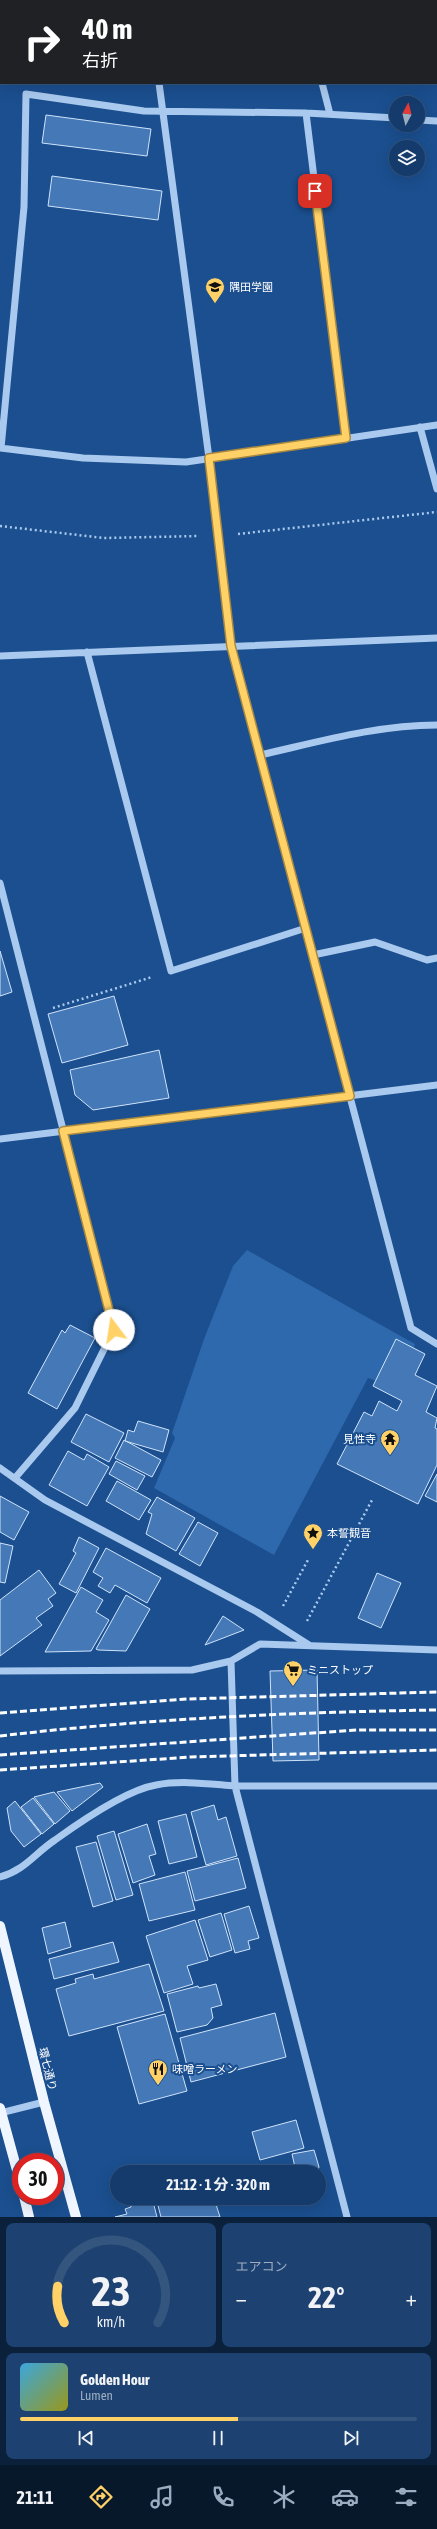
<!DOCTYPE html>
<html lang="ja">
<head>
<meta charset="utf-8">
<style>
	:root { --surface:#143b6b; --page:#1d4271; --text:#f1f3f6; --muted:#9dadc1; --line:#33557e; --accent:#ffd166 }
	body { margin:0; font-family:"Asap Condensed","Noto Sans JP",sans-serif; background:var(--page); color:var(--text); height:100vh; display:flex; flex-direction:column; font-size:15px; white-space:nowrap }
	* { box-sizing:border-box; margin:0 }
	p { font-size:13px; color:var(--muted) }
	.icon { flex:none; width:22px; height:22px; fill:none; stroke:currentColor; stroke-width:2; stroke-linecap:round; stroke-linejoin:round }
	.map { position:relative; height:2217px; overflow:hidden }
	.side { display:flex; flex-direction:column; gap:6px; padding:6px; background:#0b203b; flex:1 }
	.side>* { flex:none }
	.guide { position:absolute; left:0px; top:0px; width:437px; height:84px; box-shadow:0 4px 16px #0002,0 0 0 1px var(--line); background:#202124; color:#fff; overflow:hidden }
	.needle { width:26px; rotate:7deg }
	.buttons { position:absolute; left:389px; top:96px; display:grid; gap:8px }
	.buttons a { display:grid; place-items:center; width:36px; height:36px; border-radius:50%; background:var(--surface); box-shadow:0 4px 16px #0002,0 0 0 1px var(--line); font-size:20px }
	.speed { position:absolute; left:12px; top:2153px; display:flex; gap:8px; font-size:20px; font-weight:700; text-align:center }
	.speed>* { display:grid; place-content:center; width:52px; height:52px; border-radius:50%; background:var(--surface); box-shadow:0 4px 16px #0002,0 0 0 1px var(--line); line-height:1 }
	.speed .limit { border:6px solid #d22; background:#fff; color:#111 }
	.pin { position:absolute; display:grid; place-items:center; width:34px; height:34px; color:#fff; margin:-17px; border-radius:8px; box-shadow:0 2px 6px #0006 }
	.me { position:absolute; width:44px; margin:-22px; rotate:346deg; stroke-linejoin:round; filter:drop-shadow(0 0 3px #0008) }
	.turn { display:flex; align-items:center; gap:14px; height:84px; padding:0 16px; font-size:18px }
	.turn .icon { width:52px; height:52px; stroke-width:2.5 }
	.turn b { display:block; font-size:28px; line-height:34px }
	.big { font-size:30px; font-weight:700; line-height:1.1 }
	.side .widget { flex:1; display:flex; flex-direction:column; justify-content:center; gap:6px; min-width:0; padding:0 14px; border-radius:8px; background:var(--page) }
	.side .dial { align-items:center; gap:0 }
	.dial svg { height:104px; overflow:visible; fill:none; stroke:var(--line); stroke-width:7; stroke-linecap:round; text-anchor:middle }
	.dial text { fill:var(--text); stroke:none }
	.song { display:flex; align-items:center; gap:12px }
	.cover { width:48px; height:48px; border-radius:6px; background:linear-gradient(135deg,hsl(200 70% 55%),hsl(60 70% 35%)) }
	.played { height:4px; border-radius:2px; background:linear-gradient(90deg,var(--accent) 55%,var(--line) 55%) }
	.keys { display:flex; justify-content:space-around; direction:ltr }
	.heat { display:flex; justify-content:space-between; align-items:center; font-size:22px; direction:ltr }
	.side .tiles { flex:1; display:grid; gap:6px; grid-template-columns:1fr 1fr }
	.widget:last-child { grid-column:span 2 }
	.trip { position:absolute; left:110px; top:2165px; width:216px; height:40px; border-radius:20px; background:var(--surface); box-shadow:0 4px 16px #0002,0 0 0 1px var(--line); font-weight:700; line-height:40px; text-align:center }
	.menu { display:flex; height:64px; justify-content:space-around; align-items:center; background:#08182b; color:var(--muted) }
	.menu .icon { width:28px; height:28px }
	.menu .current { color:var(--accent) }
	.menu b { font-size:18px; color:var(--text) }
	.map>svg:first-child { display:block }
	.green { fill:#2e69ad }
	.building { fill:#4478b7; stroke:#cfe3fa }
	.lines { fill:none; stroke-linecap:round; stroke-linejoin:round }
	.path { stroke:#a9c9ee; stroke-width:2.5; stroke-dasharray:2 3; stroke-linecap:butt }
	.minor { stroke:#a9c9ee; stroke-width:7 }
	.major { stroke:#f0f6ff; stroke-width:10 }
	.rail { stroke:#fff; stroke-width:3; stroke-dasharray:7 3; stroke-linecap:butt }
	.route-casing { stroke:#a68842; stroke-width:10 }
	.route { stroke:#ffd166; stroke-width:7 }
	.labels { text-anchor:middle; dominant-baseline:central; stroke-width:4; stroke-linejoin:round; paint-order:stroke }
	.poi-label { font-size:11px; fill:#fff; stroke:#1b4f8f; text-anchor:start }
	.street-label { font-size:11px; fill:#fff; stroke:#1b4f8f }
</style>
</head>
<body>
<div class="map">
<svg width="437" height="2217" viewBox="0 0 437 2217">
	<rect width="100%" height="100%" fill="#1b4f8f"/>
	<path class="green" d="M247,1250L415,1344L412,1356L380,1382L368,1378L274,1555L154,1488L175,1438L172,1433L204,1339L233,1266Z"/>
	<path class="building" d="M0,0H98L1,1L0,33Z
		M46,115L151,129L147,156L42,143Z
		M52,176L162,191L158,220L48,206Z
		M0,951L12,992L0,996Z
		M114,996L128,1045L62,1063L48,1014Z
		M159,1050L169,1098L93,1110L75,1095L70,1070Z
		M70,1325L95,1338L57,1409L28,1393L62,1330L65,1333Z
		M396,1339L425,1354L415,1375L437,1386L426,1412L437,1418L435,1428L437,1429V1465L418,1504L337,1464L364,1412L372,1416L379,1401L397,1411L402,1401L373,1386Z
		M86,1414L124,1433L109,1462L71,1442Z
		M138,1421L169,1430L163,1452L125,1441L128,1430L134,1432Z
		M124,1440L161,1460L152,1477L115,1458Z
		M68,1451L84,1460L87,1454L109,1467L87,1506L49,1485Z
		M116,1461L145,1476L137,1490L109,1474Z
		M437,1474V1502L425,1496Z
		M117,1481L151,1500L139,1520L106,1501Z
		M0,1496L29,1512L14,1540L0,1532Z
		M157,1497L195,1518L176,1551L146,1534L152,1514L148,1512Z
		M198,1522L218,1533L200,1566L179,1554Z
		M79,1537L99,1548L76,1593L59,1584L76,1553L73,1551Z
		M0,1543L13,1546L5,1583L0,1582Z
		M106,1548L161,1578L147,1603L115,1585L110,1593L98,1586L103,1578L93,1572Z
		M39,1570L56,1593L48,1599L53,1606L36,1618L42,1625L0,1656V1600Z
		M377,1573L401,1583L381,1628L358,1618Z
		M81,1587L103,1600L96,1612L109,1620L91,1651L45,1652Z
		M126,1595L150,1609L126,1651L98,1650L96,1649Z
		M223,1616L244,1630L205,1645Z
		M317,1670L319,1760L273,1761L270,1671Z
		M100,1783L103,1787L72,1811L57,1792Z
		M54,1792L70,1811L55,1824L34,1797Z
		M33,1798L54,1824L42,1834L21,1807Z
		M15,1801L41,1834L24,1847L11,1831L7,1808Z
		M214,1805L218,1820L226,1817L237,1856L206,1865L191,1812Z
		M186,1814L197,1857L169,1864L158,1821Z
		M147,1824L156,1854L149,1856L155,1875L133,1883L118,1834Z
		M114,1831L133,1895L116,1900L97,1836Z
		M96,1842L113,1901L93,1907L76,1847Z
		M238,1858L246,1888L195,1901L187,1871Z
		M185,1872L195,1910L149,1921L139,1884Z
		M249,1906L259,1938L248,1941L250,1949L235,1953L224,1914Z
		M221,1913L232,1950L210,1957L198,1920Z
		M195,1920L208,1960L187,1966L193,1984L164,1993L146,1936Z
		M65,1922L71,1947L48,1954L42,1928Z
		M113,1942L119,1962L54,1979L49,1959Z
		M149,1964L164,2011L69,2036L56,1989L76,1983L75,1979L93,1974L94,1979Z
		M216,1984L222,2005L211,2008L213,2018L207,2025L177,2032L167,1994L198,1986L199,1988Z
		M275,2013L286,2057L191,2082L180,2038Z
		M165,2014L187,2091L139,2104L117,2027Z
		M296,2120L304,2148L260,2160L252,2132Z
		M314,2150L319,2167L317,2172H296L292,2154Z
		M145,2198H152L157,2217H115L127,2214L125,2209L131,2207L130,2202Z
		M156,2198H214L220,2217H161Z"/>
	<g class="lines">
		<path class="path" d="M0,526L104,538L199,536
			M238,534L437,512
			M53,1008L152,977
			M283,1606L309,1558
			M307,1621L372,1500"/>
		<path class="minor" d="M148,0V1
			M301,0L302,1
			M159,83L209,458L231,646L411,1328L437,1344
			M322,83L330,114
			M306,113L346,438
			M418,120L437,121
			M420,427L437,489
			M0,448L83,458L186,462L437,425
			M1,448L24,207L26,94L144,111L306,113L396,118
			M87,652L171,971L306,928
			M0,656L437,638
			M260,755C318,742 377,725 437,725
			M0,883L114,1329L75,1408L15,1478
			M313,955L375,942L427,960L437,958
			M0,1139L437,1085
			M0,1468L45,1500L257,1612L309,1645
			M0,1671L192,1670L231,1661L260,1644L437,1650
			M0,1877C25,1870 34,1854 55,1840C80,1822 126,1790 156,1785C182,1780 209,1784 235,1786L231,1661
			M0,2113L44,2102
			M347,2217L235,1786H437"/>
		<path class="major" d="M0,1926L44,2102L76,2217
			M0,2108L21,2185
			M24,2196L29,2217"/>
		<path class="rail" d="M0,1713L187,1699L437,1692
			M0,1736C145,1719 291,1712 437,1710
			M0,1755L357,1730H437
			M0,1770L191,1757L437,1750"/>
	</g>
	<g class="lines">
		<g class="route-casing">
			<path id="route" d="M114,1330L63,1131L350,1096L231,646L209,458L346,438L315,191"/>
		</g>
		<use href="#route" class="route"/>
	</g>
	<defs>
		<g id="school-pin" transform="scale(1)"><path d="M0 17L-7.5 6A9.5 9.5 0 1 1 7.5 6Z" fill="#ffd166" stroke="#1b4f8f"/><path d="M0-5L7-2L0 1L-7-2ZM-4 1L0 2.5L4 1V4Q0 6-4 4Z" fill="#111"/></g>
		<g id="temple-pin" transform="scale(1)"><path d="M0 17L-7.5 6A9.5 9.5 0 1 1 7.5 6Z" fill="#ffd166" stroke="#1b4f8f"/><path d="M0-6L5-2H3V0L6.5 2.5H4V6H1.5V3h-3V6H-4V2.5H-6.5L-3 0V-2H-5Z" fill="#111"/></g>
		<g id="sight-pin" transform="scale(1)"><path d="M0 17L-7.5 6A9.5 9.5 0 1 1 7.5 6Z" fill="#ffd166" stroke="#1b4f8f"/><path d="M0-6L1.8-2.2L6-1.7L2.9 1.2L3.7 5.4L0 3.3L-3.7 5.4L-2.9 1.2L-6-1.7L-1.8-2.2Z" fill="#111"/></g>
		<g id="supermarket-pin" transform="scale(1)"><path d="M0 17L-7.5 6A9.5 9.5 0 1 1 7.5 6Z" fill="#ffd166" stroke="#1b4f8f"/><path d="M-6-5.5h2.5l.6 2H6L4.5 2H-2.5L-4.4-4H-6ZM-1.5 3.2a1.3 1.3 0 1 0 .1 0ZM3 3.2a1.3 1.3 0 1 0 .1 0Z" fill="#111"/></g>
		<g id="restaurant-pin" transform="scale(1)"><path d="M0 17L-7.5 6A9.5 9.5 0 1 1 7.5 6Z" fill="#ffd166" stroke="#1b4f8f"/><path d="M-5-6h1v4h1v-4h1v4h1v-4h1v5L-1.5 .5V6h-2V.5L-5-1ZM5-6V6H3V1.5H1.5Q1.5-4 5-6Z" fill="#111"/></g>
	</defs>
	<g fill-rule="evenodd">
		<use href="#school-pin" x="215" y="287"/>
		<use href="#temple-pin" x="390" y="1439"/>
		<use href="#sight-pin" x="313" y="1533"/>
		<use href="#supermarket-pin" x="293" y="1670"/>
		<use href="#restaurant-pin" x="158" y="2069"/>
	</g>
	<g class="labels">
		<g class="poi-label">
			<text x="229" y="287">隅田学園</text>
			<text x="376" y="1439" text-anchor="end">見性寺</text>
			<text x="327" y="1533">本誓観音</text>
			<text x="307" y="1670">ミニストップ</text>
			<text x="172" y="2069">味噌ラーメン</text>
		</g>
		<g class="street-label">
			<text transform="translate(48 2069) rotate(76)">環七通り</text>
		</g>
	</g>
</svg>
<div class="buttons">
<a><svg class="needle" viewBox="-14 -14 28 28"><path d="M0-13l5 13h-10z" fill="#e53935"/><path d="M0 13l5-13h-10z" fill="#9dadc1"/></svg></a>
<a><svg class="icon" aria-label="layers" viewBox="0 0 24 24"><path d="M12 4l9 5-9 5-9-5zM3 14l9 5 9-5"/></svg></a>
</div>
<div class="speed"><div class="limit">30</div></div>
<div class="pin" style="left:315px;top:191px;background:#d93025"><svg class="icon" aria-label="arrive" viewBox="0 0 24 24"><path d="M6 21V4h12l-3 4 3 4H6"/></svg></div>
<svg class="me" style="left:114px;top:1330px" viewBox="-20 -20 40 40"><circle r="19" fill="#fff"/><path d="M0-13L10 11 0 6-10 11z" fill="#ffd166"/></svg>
<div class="trip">21:12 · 1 分 · 320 m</div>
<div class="guide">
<div class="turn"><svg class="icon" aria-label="right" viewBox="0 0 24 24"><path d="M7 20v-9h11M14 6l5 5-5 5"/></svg><div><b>40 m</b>右折</div></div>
</div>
</div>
<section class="side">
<div class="tiles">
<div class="widget dial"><svg viewBox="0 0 100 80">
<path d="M14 69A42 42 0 1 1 86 69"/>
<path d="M14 69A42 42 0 0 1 9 41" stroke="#ffd166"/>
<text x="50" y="56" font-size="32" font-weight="700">23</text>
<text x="50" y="72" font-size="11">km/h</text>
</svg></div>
<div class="widget"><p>エアコン</p>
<div class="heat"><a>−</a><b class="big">22°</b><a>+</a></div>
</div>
<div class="widget">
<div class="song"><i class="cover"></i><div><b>Golden Hour</b><p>Lumen</p></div></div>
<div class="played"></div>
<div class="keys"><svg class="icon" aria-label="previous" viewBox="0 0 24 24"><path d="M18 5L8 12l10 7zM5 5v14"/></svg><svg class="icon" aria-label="pause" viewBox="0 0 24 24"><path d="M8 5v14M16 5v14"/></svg><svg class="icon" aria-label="next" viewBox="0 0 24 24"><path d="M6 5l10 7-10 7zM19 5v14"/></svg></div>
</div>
</div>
</section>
<nav class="menu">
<b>21:11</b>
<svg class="icon current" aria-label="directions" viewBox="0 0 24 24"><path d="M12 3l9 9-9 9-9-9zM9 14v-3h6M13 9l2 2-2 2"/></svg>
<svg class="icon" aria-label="music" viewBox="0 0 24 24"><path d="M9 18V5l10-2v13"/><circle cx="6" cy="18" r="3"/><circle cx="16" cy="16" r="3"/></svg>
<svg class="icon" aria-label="phone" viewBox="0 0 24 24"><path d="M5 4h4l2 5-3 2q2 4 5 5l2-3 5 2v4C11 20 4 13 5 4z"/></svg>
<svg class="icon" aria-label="climate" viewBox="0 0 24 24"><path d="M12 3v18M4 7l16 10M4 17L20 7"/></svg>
<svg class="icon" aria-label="car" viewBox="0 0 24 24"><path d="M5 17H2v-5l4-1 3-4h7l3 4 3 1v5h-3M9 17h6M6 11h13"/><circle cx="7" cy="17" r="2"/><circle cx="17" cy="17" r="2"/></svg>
<svg class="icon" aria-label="filters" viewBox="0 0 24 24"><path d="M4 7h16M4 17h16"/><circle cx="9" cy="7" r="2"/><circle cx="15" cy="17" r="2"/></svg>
</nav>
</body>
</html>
